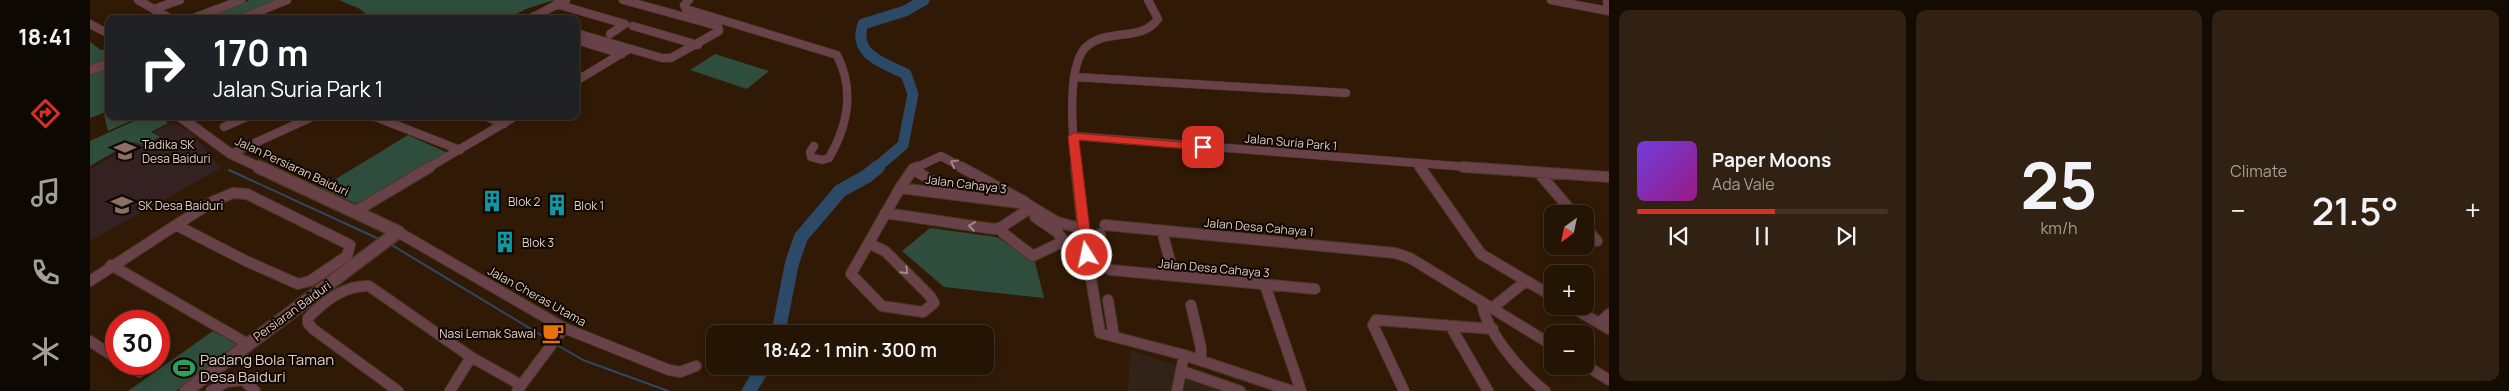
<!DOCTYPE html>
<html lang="en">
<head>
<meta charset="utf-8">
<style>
	:root { --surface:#241404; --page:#302113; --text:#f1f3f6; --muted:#a39e9a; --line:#413326; --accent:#d93025 }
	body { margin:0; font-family:Manrope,sans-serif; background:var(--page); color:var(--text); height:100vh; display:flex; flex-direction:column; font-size:19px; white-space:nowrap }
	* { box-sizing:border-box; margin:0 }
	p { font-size:16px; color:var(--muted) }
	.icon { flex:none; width:28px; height:28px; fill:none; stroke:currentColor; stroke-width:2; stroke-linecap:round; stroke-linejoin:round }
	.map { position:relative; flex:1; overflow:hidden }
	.panel { display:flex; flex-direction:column; gap:10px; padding:10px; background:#140b02; width:900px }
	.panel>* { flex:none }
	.guide { position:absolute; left:15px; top:15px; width:475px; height:105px; border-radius:10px; box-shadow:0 2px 12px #0003,0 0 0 1px var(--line); background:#202124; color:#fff; overflow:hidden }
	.needle { width:32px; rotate:213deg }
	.controls { position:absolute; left:1454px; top:205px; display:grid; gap:10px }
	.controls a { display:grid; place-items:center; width:50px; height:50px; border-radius:10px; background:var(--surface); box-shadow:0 2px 12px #0003,0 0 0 1px var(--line); font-size:25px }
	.speed { position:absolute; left:15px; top:310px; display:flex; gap:10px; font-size:25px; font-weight:700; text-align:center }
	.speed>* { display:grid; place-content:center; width:65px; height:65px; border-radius:50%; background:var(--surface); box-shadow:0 2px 12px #0003,0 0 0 1px var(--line); line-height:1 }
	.speed .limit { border:8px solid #d22; background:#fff; color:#111 }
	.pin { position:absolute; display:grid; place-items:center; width:42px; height:42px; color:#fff; margin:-21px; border-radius:10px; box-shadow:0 2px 8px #0006 }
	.me { position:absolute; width:55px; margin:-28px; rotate:350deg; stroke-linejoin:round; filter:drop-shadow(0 0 4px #0008) }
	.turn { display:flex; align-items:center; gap:18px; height:105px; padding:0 25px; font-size:22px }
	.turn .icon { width:65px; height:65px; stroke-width:2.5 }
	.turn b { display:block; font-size:35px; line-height:42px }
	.big { font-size:38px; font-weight:600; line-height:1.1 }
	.panel .tile { flex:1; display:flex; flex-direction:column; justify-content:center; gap:8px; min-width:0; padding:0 18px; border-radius:10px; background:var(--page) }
	.panel .dial { align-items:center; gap:0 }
	.dial b { font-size:65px; line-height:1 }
	.song { display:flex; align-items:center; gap:15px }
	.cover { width:60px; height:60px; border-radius:8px; background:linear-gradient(135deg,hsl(260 70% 55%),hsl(310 70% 35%)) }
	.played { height:5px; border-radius:2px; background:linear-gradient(90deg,var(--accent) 55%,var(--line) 55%) }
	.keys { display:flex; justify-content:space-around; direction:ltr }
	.heat { display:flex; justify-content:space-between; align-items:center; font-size:28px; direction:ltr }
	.panel .tiles { flex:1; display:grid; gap:10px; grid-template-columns:repeat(3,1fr) }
	.trip { position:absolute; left:616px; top:325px; width:288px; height:50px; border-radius:10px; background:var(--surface); box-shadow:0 2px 12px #0003,0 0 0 1px var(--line); font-weight:600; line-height:50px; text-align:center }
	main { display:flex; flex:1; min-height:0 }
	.dock { display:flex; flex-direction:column; width:90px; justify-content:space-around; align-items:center; background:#0e0802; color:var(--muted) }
	.dock .icon { width:35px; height:35px }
	.dock .current { color:var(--accent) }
	.dock b { font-size:22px; color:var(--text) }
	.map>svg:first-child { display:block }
	.commercial { fill:#322318 }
	.education { fill:#342122 }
	.green { fill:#2e4d3c }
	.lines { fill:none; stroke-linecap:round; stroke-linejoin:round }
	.stream { stroke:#2c4a68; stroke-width:2 }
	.river-far1 { stroke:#2c4a68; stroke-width:11 }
	.river { stroke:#2c4a68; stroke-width:14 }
	.minor-far1-casing { stroke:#4c3724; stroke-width:9 }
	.minor-casing { stroke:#4c3724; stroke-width:12 }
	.tertiary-far1-casing { stroke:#4c3724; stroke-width:11 }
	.tertiary-casing { stroke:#4c3724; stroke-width:15 }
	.minor-far1 { stroke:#684149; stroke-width:8 }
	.minor { stroke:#684149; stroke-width:10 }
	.tertiary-far1 { stroke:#684149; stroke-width:9 }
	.tertiary { stroke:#684149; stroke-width:12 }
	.oneway { stroke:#a48886 }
	.route { fill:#d93025; stroke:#8d1f18 }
	.labels { text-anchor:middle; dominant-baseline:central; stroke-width:4; stroke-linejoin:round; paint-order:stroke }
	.street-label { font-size:12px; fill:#dfd0c4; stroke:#110702 }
	.poi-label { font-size:12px; fill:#dfd0c4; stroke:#110702; text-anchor:start }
	.near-poi-label { font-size:15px; fill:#dfd0c4; stroke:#110702; text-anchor:start }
</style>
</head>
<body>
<main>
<nav class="dock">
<b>18:41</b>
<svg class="icon current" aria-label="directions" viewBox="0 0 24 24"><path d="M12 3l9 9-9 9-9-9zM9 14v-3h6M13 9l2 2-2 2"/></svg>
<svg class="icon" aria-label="music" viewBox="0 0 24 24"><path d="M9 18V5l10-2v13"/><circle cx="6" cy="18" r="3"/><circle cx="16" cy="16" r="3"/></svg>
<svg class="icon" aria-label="phone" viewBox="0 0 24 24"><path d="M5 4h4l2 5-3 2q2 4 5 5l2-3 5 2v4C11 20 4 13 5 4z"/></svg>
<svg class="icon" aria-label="climate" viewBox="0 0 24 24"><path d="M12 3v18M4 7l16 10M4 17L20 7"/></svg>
</nav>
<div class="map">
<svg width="1519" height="391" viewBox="0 0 1519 391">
	<rect width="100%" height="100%" fill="#301a05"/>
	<path class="commercial" d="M1040,350L1163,391H1038Z"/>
	<path class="education" d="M82,122L101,132L131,168L0,241V169Z"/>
	<path class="green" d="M160,0H191L144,19H109Z
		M249,0H464L436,9L416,19H281L270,9Z
		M0,42L11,50L19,48V62L0,66Z
		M625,54L679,71L657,89L600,70Z
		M16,69L19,71V111L0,118V74Z
		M19,112V116H52L18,131L14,114Z
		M55,116H68L78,123L61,132L70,137L54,145L42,142L0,166V141Z
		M318,135L358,153L269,205L231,188Z
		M840,228L907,237L945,262L954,298L854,287L812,251Z
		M123,331L148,345L86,391H38Z"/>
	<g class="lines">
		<path class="stream" d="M139,170L289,239
			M300,244L461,341
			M467,345L493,360L578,391"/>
		<path class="river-far1" d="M786,168L813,145L823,94L816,74C794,63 762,55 773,24L815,11L834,0"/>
		<path class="river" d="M688,334L702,263L711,237L750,191L777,176L788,167
			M659,391L674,366"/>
		<g class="minor-far1-casing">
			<path id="minor-far1" d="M48,0L81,19
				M599,0L594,5L596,9L747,55C765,91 758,125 739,158L732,160L721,157L720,152L724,146
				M1461,0L1518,11L1517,0
				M466,4L535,24
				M64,9L90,0
				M101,19L151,0
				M150,19L197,0
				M439,19L476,0
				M0,24L19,34
				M543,26L608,45
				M486,33L572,58H581L629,31L628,26L533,0
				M520,34L535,24
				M486,40L532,54
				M984,77L1256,93
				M486,81L539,49
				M283,116L370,150
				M395,116L414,124
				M134,127L159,116
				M983,136L1391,168
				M141,154L224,116
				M1328,164L1331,168
				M338,168L426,116
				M825,168L851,156L873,168
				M986,168C983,141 976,69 995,48C1003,40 1013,37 1023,36C1040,33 1057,34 1068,19L1058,0"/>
		</g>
		<g class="minor-casing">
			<path id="minor" d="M828,167L823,169L863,194
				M871,167L935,202
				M986,167L993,230L1010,333L1094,355L1202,391
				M1330,167L1391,254L1462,296
				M1373,167L1519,177
				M1448,172L1484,214
				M810,188L823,169
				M143,193L157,194L260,245L257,256L220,281L208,284L156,261L86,225L124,201Z
				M266,211L340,167
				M795,213L904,229L910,228L942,207
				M945,217L967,232
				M1015,225L1305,253L1320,258L1462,345
				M1495,227L1507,241
				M1072,231L1084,276
				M308,232L474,328L579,370L590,372L606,366
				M913,233L943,256L974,241L967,232V222
				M1010,234L1014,266L1021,270L1225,289
				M781,239L782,245L795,251L840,296L844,303L833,312L792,306L761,274L810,188L937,204L967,222L993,229
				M21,265L158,344
				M0,281L86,225
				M1175,285L1211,391
				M1018,300L1024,337
				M1392,302C1395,331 1432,373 1455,391
				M1101,305L1111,348V360
				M1480,306L1519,329
				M1402,308L1436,281
				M1509,323L1519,314
				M1361,327L1398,391
				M0,341L26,358
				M35,364L49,372
				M1495,365L1519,380
				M1092,371L1150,391
				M121,391L136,382L153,380L165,391
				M308,391L223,329L218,323V318C234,301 254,285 279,286L381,357L431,385
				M360,391L381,357
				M427,391L474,328
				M1087,391L1094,355
				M1314,391L1283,325L1286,320L1403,329"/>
		</g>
		<g class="tertiary-far1-casing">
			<path id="tertiary-far1" d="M0,70L19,64
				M89,116L141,154L171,168"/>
		</g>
		<g class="tertiary-casing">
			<path id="tertiary" d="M96,391L308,232L169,167"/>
		</g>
		<use href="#minor-far1" class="minor-far1"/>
		<use href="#minor" class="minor"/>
		<use href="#tertiary-far1" class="tertiary-far1"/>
		<use href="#tertiary" class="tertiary"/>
	</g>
	<defs><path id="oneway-chevron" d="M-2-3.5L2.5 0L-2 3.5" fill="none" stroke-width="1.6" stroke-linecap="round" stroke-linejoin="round" transform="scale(1.25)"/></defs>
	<g class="oneway">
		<use href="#oneway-chevron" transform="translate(864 163) rotate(-151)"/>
		<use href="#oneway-chevron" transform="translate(882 226) rotate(-172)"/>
		<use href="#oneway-chevron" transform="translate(815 271) rotate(45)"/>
	</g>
	<path class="route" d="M984,133L1113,144L1119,147L1113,150L989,140L1003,255L997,259L991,255L978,136Z"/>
	<defs>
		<g id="school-bare" transform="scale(1.725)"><path d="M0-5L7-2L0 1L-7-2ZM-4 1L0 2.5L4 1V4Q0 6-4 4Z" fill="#8d6e63" stroke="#110702" stroke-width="2.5" paint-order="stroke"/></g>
		<g id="building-bare" transform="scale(1.725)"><path d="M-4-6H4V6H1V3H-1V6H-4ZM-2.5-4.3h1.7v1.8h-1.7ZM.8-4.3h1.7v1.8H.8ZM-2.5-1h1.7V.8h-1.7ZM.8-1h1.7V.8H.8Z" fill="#0f9aa8" stroke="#110702" stroke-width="2.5" paint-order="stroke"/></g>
		<g id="cafe-bare" transform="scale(1.725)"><path d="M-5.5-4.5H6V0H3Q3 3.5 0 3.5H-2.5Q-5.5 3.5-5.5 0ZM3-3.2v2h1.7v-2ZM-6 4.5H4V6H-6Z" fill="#e8710a" stroke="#110702" stroke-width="2.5" paint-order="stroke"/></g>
		<g id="stadium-bare" transform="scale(1.725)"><path d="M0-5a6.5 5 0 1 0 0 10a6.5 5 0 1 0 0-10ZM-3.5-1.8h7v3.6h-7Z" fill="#2e9e5b" stroke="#110702" stroke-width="2.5" paint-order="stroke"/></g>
	</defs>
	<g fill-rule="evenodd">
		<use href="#school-bare" x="35" y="151"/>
		<use href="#building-bare" x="402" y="201"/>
		<use href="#school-bare" x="32" y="205"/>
		<use href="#building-bare" x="467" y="205"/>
		<use href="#building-bare" x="415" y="242"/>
		<use href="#cafe-bare" x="463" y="333"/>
		<use href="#stadium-bare" x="94" y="368"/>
	</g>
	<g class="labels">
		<g class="street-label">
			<text transform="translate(1201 142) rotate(5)">Jalan Suria Park 1</text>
			<text transform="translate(202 166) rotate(25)">Jalan Persiaran Baiduri</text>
			<text transform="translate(876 184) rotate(7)">Jalan Cahaya 3</text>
			<text transform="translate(1169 227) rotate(5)">Jalan Desa Cahaya 1</text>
			<text transform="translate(1124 268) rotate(5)">Jalan Desa Cahaya 3</text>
			<text transform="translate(447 296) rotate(29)">Jalan Cheras Utama</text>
			<text transform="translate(202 311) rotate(-36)">Persiaran Baiduri</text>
		</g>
		<g class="poi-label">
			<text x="52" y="144">Tadika SK<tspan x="52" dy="14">Desa Baiduri</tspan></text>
			<text x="418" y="201">Blok 2</text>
			<text x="48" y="205">SK Desa Baiduri</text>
			<text x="484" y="205">Blok 1</text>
			<text x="432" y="242">Blok 3</text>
			<text x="446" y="333" text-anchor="end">Nasi Lemak Sawal</text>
		</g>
		<g class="near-poi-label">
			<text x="110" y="359">Padang Bola Taman<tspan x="110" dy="17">Desa Baiduri</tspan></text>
		</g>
	</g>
</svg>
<div class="controls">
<a><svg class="needle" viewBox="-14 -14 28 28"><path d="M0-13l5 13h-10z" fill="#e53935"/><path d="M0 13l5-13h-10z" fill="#a39e9a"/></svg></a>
<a>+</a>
<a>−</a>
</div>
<div class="speed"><div class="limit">30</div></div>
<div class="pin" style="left:1113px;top:147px;background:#d93025"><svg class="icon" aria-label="arrive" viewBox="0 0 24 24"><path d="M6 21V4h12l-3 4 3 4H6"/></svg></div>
<svg class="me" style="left:997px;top:255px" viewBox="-20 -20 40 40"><circle r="17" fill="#d93025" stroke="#fff" stroke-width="3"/><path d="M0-11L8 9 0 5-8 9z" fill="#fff"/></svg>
<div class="trip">18:42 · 1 min · 300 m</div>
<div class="guide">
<div class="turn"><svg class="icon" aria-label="right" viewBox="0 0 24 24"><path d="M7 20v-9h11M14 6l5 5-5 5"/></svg><div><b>170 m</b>Jalan Suria Park 1</div></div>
</div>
</div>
<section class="panel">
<div class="tiles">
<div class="tile">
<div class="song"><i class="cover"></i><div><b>Paper Moons</b><p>Ada Vale</p></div></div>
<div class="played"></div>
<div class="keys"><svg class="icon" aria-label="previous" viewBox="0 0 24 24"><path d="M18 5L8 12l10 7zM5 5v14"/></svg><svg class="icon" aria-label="pause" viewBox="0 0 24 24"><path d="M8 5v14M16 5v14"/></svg><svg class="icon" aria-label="next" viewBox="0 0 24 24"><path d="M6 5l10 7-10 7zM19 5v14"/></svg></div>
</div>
<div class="tile dial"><b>25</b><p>km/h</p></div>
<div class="tile"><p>Climate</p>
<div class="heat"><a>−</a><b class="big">21.5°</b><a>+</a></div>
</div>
</div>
</section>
</main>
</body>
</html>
